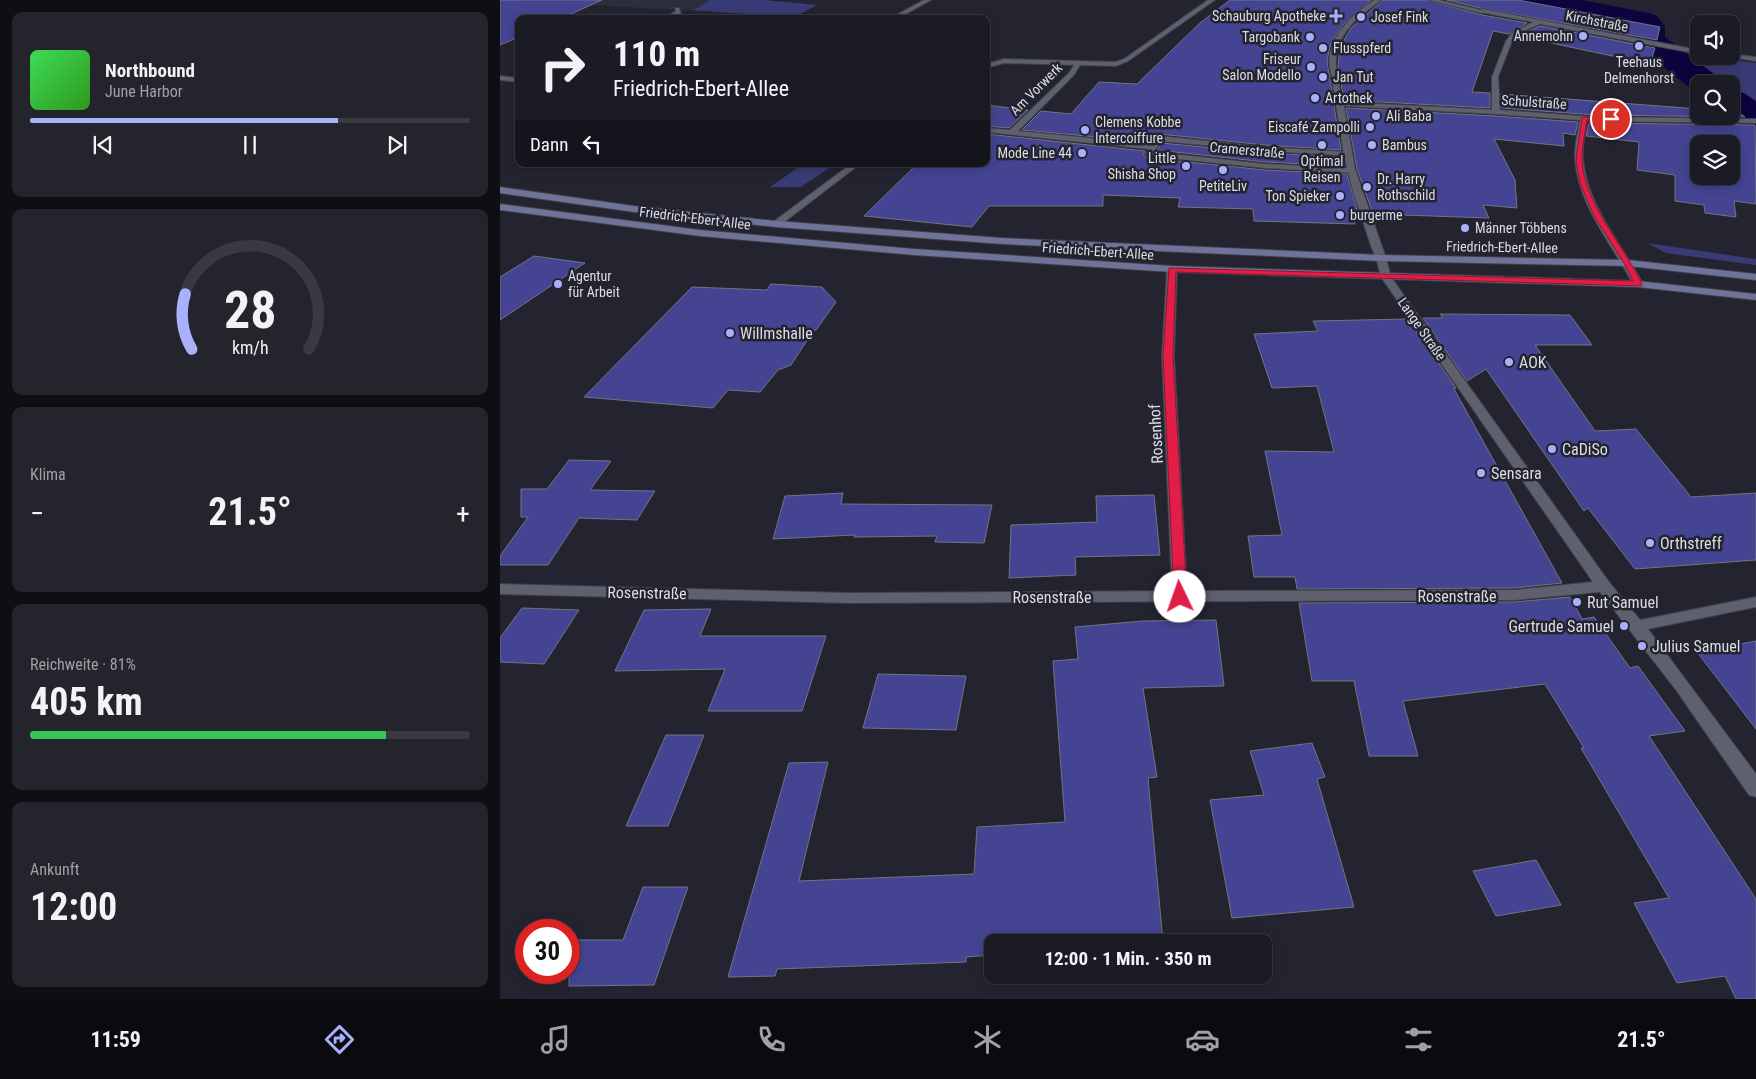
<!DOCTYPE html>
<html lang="de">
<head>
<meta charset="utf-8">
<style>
	:root { --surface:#1a1b24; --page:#23242c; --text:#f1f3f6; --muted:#9fa1a6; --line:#383941; --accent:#a9b0fc }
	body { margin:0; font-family:"Roboto Condensed",sans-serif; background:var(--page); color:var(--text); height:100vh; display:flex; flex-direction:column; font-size:19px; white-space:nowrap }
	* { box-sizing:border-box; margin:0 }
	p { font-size:16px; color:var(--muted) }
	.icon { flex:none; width:28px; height:28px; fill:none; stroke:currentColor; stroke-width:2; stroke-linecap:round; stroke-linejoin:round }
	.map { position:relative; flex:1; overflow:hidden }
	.details { display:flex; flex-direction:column; gap:12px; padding:12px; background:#0e0f14; width:500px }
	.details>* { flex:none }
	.banner { position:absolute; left:15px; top:15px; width:475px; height:152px; border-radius:10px; box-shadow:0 2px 12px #0003,0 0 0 1px var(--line); background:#1a1b24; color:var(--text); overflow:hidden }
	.fabs { position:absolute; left:1190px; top:15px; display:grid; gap:10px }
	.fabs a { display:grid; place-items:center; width:50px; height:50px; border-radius:10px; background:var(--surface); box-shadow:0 2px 12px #0003,0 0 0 1px var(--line); font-size:25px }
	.speed { position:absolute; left:15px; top:919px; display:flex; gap:10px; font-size:25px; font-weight:700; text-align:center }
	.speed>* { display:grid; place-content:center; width:65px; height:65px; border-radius:50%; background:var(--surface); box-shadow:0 2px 12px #0003,0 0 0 1px var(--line); line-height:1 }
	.speed .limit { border:8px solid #d22; background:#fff; color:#111 }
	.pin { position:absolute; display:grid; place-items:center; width:42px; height:42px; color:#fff; margin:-21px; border:2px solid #fff; border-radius:50%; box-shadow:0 1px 5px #0007 }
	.me { position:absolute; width:55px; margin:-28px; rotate:357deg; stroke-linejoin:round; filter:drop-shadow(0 0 4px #0008) }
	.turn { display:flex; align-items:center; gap:18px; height:105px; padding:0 15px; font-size:22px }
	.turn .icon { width:65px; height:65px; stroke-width:2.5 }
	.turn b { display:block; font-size:35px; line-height:42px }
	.then { display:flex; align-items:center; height:48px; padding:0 15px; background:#0003; gap:10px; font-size:19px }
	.big { font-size:38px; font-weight:700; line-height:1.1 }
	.details .widget { flex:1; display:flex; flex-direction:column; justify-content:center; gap:8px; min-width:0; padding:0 18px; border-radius:10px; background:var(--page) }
	.details .dial { align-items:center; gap:0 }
	.dial svg { height:130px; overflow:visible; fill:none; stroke:var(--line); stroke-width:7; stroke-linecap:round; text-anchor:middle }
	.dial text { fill:var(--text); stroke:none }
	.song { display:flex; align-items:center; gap:15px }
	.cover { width:60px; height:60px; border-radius:8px; background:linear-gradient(135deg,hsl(130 70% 55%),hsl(110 70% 35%)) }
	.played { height:5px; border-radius:2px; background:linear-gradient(90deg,var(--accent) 70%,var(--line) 70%) }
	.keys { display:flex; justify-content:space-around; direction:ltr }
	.heat { display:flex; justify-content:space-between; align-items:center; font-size:28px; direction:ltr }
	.charge { height:8px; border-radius:4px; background:linear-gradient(90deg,#34c759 81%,var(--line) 0) }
	.trip { position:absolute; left:484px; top:934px; width:288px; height:50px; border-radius:10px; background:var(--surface); box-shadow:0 2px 12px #0003,0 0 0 1px var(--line); font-weight:700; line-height:50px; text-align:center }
	.tabs { display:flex; height:80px; justify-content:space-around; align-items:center; background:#0a0b0e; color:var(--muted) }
	.tabs .icon { width:35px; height:35px }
	.tabs .current { color:var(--accent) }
	.tabs b { font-size:22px; color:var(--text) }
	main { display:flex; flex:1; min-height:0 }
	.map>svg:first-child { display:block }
	.built { fill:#2c2e3e }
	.green { fill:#393b76 }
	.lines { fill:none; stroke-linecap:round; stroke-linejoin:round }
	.river { fill:#0e043d; fill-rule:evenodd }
	.building { fill:#444492; stroke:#727482; fill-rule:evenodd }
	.pedestrian-casing { stroke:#3e3f49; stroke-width:2 }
	.minor-casing { stroke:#3e3f49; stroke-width:2 }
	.secondary-casing { stroke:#3e3f49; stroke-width:2 }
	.pedestrian { fill:#5e606e; fill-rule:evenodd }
	.minor { fill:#5e606e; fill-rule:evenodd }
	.secondary { fill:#6f7399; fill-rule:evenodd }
	.route { fill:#e11d48; stroke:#92132f }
	.poi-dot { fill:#a9b0fc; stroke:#232430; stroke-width:2 }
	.labels { text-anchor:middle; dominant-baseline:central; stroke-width:5; stroke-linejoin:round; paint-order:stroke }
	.far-poi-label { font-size:14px; fill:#dcdde5; stroke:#232430; text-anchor:start }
	.far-street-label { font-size:14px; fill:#dcdde5; stroke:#232430 }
	.poi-label { font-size:16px; fill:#dcdde5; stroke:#232430; text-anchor:start }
	.street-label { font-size:16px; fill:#dcdde5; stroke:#232430 }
</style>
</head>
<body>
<main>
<section class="details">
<div class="widget">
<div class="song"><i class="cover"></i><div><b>Northbound</b><p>June Harbor</p></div></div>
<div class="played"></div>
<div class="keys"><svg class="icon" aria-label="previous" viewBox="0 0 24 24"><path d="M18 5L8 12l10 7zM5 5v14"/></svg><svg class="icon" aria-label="pause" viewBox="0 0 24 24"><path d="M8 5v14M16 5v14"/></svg><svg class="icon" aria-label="next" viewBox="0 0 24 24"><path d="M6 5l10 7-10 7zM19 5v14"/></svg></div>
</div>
<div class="widget dial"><svg viewBox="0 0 100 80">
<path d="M14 69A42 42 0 1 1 86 69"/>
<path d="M14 69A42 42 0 0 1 10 35" stroke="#a9b0fc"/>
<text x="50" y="56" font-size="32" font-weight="700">28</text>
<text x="50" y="72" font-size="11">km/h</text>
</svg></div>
<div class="widget"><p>Klima</p>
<div class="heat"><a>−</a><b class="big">21.5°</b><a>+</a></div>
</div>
<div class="widget"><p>Reichweite · 81%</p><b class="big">405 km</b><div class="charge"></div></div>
<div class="widget"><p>Ankunft</p><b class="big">12:00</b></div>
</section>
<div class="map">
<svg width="1256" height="999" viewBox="0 0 1256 999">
	<rect width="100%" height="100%" fill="#232430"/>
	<path class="built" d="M64,0H264L317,5L294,17L57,3Z"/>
	<path class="green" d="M204,0H264L317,5L294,17L193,10L210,1Z
		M1183,54L1256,63V107L1231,90V84H1223Z
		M303,164H335L301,187H270Z
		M1147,243L1256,259V265L1166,253Z"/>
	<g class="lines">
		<path class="river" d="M1020,0H1082L1149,13L1157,16L1165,26V37L1218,77L1223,84H1199V93L1194,91L1138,47L1133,40L1135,28L1034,8L1024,6Z
			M1231,90L1244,93L1256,101V129L1243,126L1229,116H1231Z"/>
	</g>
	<path class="building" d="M0,0H102L60,19H19V37L0,45Z
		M730,0H871L843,25L832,41L829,51L827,61L841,150L765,145L659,134L654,135L650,142L522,130L541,111L571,114L599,82L637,84L700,23Z
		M883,0H926L982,15L1027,23L1009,34L993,31L972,92L990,93V108L844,100L838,67L840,47L851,28Z
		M947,0H1018L1160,27L1157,40L980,8Z
		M1040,26L1155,48L1150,64L1018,36Z
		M1001,94L1199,109V116H1231V111H1237L1245,117L1095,115L1002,108Z
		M486,105L528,110L509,128L486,126Z
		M846,108L996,116L1078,122L1075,135L1063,133L1064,146L994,139L1015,180L1017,208L983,205L989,218L873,214L857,169Z
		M1089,123L1255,125L1256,204L1234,201L1236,217L1205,213L1204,205L1175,201V175L1137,170L1139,142L1086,136ZM1199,144H1231V176H1199Z
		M486,134L645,151L643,155L649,158L765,170L847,174L858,214L852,213L855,224L754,221L753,209L678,207L680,198L603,195V206H489L472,227L364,216L417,164H486Z
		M662,143L765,153L842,157L845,166L765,162L657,150Z
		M34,256L85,263L0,320V277Z
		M271,284L322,287L336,302L316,330H314L291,365L278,370L260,392L228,390L213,408L84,397L192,287L267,290Z
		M940,314L1070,315L1092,345H1035L1095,431L1136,429L1191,497L1256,493V560L1135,569L1088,508L1084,511L986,369L967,381L923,318H943Z
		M908,319L956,388L954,389L1062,583L1014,588L797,589L795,577H754L748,536L782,535L765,451L834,452L817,386L772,388L754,334L818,331L813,321Z
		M69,460L111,461L90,490L155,491L137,520L79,518L48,565H0V556L28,517H21V489H47Z
		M343,493L341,504L492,505L484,543L435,542L437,536L354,537L355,535L273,539L285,496Z
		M654,495L660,555L575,557L576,575L509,578L511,525L597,522L596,496Z
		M1070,597L1082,619L1094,617L1130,668L1138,666L1185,731L1149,736L1256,899V999H1236L1225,976L1177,983L1134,903L1169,898L1081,748H1084L1045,684L903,701L918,756H869L854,681H812L799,603L1014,602Z
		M22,608L79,610L44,664L0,662V638Z
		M211,609L200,636H326L302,711H208L225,669L115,671L144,610Z
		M716,620L724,686L643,688L657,777L648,778L663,942H492V955L466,957V962L277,969L275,976L228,977L289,763L328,762L299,881L474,874L477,827L565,822L553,661L578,659L575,627L643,621Z
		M1256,641V729L1197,652Z
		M378,674L466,676L456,730L363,728Z
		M166,735H204L168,826H126Z
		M812,743L825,777L817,779L854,907L732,918L710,800L764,795L750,751Z
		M1036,860L1061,905L996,916L973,871Z
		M143,887H188L154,985L69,986V940H123Z"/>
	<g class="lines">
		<g class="pedestrian-casing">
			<path id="pedestrian" d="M874,0H881C874,6 866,11 859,17C829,45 834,66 843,102L996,110L1000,112L996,114L844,106L855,169L886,258L881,261L876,258L871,246L854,195L844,156L829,61C831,34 853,14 874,0Z
				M928,0H939L985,11L982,13Z"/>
		</g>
		<g class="minor-casing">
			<path id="minor" d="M424,0H431L397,19H389Z
				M708,0H715L628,61L616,66L580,65L574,75L518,131L651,144L656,136H659L765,147L848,152L852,154L851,156L765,151L661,141L654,152L765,164L852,168L856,171L855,173L765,168L649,156L645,154L648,149L486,132V128L510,130L569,73L574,65L504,63L486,68V64L504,59L615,62L624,59Z
				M175,8H179L181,13L171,19H163L176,11Z
				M982,9L1199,50V54L1040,24L1016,35L1012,41L998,77L1000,110L1095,117L1256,119V123L1087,121C1085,133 1082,146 1083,159C1087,206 1122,244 1143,284L1142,286L1138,287L1133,284C1112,244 1078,205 1075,159C1074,146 1078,133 1080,120L996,114L992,112V77L1006,41L1012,33L1033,22L980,12Z
				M1231,54L1256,57V61L1229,57Z
				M0,76L19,78V82L0,80Z
				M351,164H360L279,226H273V222Z
				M881,255L886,258L891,277L1109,582L1140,620L1256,597V607L1148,629L1256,774V797L1249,795L1176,690L1100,592L1014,600L349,603L0,594V584L349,593L672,591L662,356L667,269L672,266L677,269L674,356L687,591L1014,590L1093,582L881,277L876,258Z"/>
		</g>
		<g class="secondary-casing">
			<path id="secondary" d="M0,187L134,206L276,221L502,238L881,255L1128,260L1256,274V280L1128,266L881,261L502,244L276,227L134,212L0,193Z
				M0,204L200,230L414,249L672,266L1138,281L1256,294V300L1138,287L672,272L414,255L200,236L0,210Z"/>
		</g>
		<use href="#pedestrian" class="pedestrian"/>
		<use href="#minor" class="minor"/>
		<use href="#secondary" class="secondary"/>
	</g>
	<path class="route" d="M1082,117H1111L1114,119L1111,121L1087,120C1085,133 1082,146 1082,159C1083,202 1124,246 1142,284L1141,286L676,272L673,356L687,597L685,600H676L674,597L663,356L669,268L1133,281L1124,263L1094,216L1080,183L1076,160Z"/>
	<g class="poi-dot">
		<path d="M833.5 8.5h5v5h5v5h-5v5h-5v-5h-5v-5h5z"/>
		<circle cx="861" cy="17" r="5"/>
		<circle cx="1083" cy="36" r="5"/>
		<circle cx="810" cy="37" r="5"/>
		<circle cx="1139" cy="46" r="5"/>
		<circle cx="823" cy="48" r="5"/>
		<circle cx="811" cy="67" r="5"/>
		<circle cx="823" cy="77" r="5"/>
		<circle cx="815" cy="98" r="5"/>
		<circle cx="876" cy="116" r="5"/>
		<circle cx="870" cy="127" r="5"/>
		<circle cx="585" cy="130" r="5"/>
		<circle cx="822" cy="145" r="5"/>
		<circle cx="872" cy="145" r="5"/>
		<circle cx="582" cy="153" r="5"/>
		<circle cx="686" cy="166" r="5"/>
		<circle cx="723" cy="170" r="5"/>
		<circle cx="867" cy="187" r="5"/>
		<circle cx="840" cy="196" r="5"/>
		<circle cx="840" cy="215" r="5"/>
		<circle cx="965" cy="228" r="5"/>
		<circle cx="58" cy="284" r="5"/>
		<circle cx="230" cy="333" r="5"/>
		<circle cx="1009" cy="362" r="5"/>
		<circle cx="1052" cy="449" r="5"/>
		<circle cx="981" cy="473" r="5"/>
		<circle cx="1150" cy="543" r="5"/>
		<circle cx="1077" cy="602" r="5"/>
		<circle cx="1124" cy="626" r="5"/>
		<circle cx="1142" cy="646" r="5"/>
	</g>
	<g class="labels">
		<g class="far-poi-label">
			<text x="826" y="16" text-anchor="end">Schauburg Apotheke</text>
			<text x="871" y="17">Josef Fink</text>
			<text x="1073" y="36" text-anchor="end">Annemohn</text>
			<text x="800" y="37" text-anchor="end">Targobank</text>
			<text x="833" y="48">Flusspferd</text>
			<text x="801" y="59" text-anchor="end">Friseur<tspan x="801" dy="16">Salon Modello</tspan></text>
			<text x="1139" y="62" text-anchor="middle">Teehaus<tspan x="1139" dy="16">Delmenhorst</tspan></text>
			<text x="833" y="77">Jan Tut</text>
			<text x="825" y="98">Artothek</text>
			<text x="886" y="116">Ali Baba</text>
			<text x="595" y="122">Clemens Kobbe<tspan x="595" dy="16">Intercoiffure</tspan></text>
			<text x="860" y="127" text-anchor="end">Eiscafé Zampolli</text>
			<text x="882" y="145">Bambus</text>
			<text x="572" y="153" text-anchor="end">Mode Line 44</text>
			<text x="676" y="158" text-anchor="end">Little<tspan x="676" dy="16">Shisha Shop</tspan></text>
			<text x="822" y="161" text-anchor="middle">Optimal<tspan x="822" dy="16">Reisen</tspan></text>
			<text x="877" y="179">Dr. Harry<tspan x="877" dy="16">Rothschild</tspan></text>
			<text x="723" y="186" text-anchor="middle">PetiteLiv</text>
			<text x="830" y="196" text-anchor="end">Ton Spieker</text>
			<text x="850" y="215">burgerme</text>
			<text x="975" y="228">Männer Többens</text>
			<text x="68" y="276">Agentur<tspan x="68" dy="16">für Arbeit</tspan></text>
		</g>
		<g class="far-street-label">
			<text transform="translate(1097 21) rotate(11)">Kirchstraße</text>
			<text transform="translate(536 89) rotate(-45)">Am Vorwerk</text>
			<text transform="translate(1034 102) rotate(4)">Schulstraße</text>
			<text transform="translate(747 150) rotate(5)">Cramerstraße</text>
			<text transform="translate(195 218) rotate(7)">Friedrich-Ebert-Allee</text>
			<text transform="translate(1002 247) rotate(1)">Friedrich-Ebert-Allee</text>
			<text transform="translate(598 251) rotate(4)">Friedrich-Ebert-Allee</text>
			<text transform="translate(922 329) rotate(55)">Lange Straße</text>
		</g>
		<g class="poi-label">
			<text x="240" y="333">Willmshalle</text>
			<text x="1019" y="362">AOK</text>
			<text x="1062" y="449">CaDiSo</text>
			<text x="991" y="473">Sensara</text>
			<text x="1160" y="543">Orthstreff</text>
			<text x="1087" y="602">Rut Samuel</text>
			<text x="1114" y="626" text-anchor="end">Gertrude Samuel</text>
			<text x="1152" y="646">Julius Samuel</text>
		</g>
		<g class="street-label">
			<text transform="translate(656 434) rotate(-93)">Rosenhof</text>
			<text transform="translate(147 593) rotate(1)">Rosenstraße</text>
			<text x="957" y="596">Rosenstraße</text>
			<text x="552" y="597">Rosenstraße</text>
		</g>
	</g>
</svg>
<div class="fabs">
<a><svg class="icon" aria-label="sound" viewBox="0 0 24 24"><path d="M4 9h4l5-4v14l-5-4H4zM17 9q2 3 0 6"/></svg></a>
<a><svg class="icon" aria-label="search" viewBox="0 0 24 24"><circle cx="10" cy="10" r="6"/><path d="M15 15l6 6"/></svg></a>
<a><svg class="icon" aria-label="layers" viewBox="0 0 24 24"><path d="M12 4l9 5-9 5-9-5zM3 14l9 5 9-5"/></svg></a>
</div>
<div class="speed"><div class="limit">30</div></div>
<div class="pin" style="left:1111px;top:119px;background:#d93025"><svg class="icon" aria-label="arrive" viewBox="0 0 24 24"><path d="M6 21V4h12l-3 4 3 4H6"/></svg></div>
<svg class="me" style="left:680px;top:597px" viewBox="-20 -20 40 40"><circle r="19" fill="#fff"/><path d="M0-13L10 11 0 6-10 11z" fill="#e11d48"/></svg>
<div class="trip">12:00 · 1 Min. · 350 m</div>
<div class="banner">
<div class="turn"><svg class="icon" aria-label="right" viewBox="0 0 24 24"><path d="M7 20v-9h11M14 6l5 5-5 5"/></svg><div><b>110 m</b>Friedrich-Ebert-Allee</div></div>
<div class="then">Dann<svg class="icon" aria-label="left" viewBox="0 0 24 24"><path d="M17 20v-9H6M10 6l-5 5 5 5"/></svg></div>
</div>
</div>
</main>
<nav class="tabs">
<b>11:59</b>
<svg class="icon current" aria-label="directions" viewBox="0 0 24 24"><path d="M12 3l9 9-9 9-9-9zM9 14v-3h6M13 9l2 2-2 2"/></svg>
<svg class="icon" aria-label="music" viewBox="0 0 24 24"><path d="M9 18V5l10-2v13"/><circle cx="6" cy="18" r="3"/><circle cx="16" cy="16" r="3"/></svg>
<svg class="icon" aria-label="phone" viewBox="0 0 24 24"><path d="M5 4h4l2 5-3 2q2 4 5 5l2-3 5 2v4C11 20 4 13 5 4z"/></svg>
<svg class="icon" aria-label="climate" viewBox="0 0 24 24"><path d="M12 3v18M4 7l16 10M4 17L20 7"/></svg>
<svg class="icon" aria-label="car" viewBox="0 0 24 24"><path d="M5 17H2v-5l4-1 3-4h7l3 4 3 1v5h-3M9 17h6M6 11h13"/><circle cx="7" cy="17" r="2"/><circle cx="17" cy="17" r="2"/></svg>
<svg class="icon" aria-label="filters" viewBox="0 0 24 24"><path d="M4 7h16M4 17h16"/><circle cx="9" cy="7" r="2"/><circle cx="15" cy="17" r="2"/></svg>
<b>21.5°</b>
</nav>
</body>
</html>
